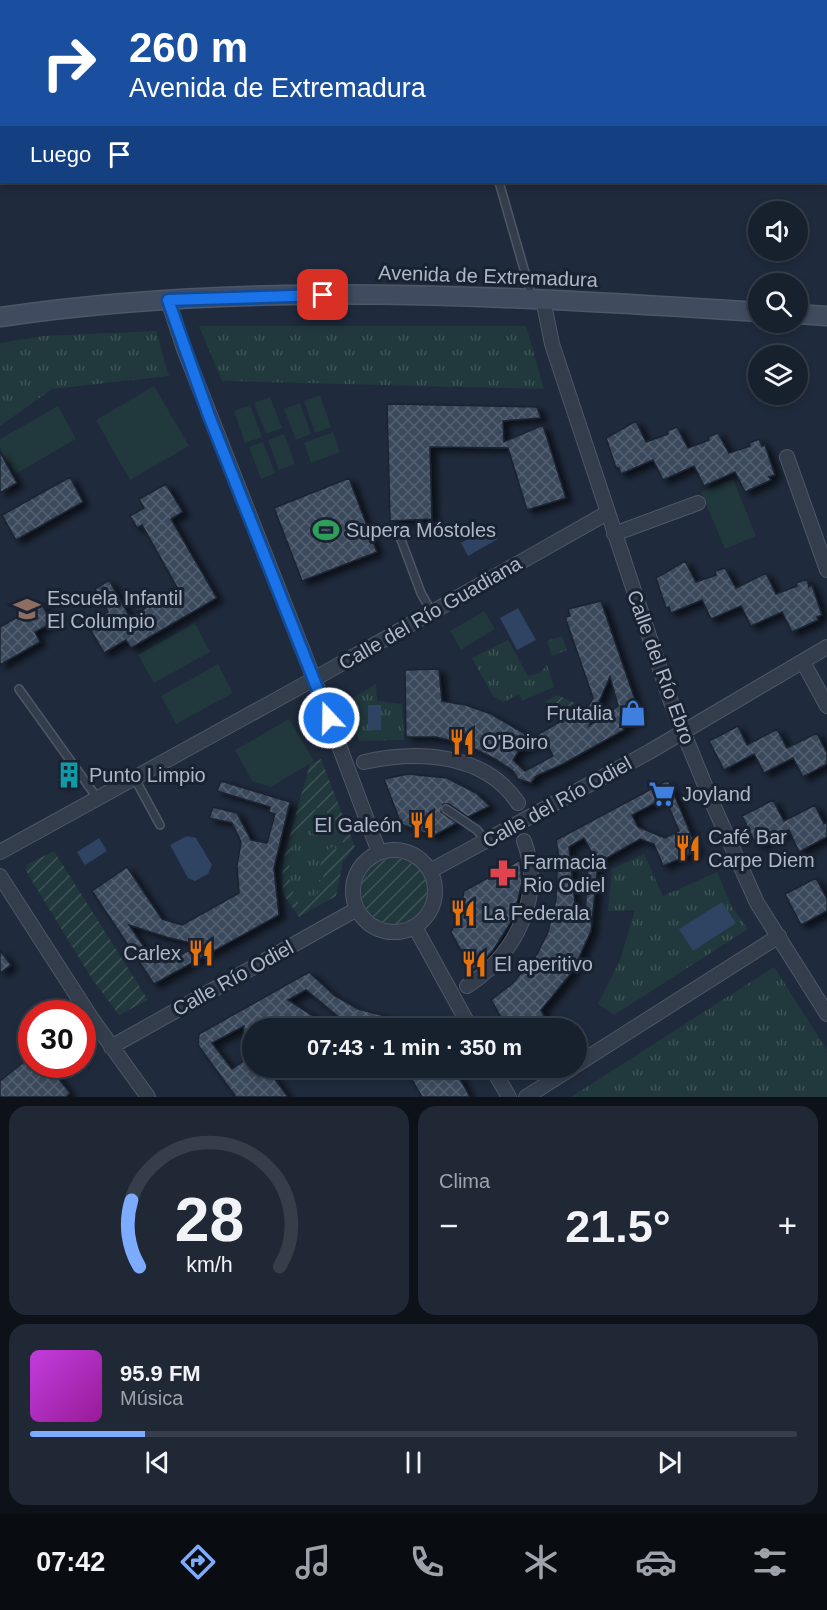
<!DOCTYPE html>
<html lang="es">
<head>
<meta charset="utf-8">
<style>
	:root { --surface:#17202d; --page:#202835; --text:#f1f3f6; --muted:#9ea3aa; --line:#363e49; --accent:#7cabff }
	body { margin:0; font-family:Helvetica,sans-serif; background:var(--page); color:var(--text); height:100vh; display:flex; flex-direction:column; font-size:22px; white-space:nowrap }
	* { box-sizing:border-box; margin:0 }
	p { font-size:20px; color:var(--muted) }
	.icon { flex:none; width:33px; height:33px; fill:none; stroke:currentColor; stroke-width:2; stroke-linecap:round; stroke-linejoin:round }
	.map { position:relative; height:1097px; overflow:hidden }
	.panel { display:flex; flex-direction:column; gap:9px; padding:9px; background:#0d1219; flex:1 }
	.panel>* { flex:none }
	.top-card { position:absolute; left:0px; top:0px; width:828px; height:183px; box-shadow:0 3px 9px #0003,0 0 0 2px var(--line); background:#1a4fa0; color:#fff; overflow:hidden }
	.tools { position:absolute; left:748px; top:201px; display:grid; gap:12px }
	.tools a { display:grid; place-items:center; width:60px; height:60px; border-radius:50%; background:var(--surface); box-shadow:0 3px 9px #0003,0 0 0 2px var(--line); font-size:30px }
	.speed { position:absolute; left:18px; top:1000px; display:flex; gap:12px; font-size:30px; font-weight:700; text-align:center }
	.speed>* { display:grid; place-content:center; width:78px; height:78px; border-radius:50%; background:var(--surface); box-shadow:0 3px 9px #0003,0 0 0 2px var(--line); line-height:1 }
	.speed .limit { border:9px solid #d22; background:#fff; color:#111 }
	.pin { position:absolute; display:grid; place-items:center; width:51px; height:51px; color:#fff; margin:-26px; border-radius:12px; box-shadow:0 3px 9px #0006 }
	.me { position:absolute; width:66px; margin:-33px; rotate:339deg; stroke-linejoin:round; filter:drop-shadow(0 0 4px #0008) }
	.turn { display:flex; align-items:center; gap:21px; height:126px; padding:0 30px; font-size:27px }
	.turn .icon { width:78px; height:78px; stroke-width:2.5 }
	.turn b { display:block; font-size:42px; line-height:51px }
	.then { display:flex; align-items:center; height:57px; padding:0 30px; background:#0003; gap:12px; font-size:22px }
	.big { font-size:45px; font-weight:800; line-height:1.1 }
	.panel .card { flex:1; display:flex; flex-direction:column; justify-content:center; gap:9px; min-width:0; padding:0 21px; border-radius:18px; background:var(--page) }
	.panel .dial { align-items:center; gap:0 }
	.dial svg { height:156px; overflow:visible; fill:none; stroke:var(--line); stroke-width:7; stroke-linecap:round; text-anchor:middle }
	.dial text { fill:var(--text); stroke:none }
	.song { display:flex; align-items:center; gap:18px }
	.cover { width:72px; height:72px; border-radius:9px; background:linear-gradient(135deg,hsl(290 70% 55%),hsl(300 70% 35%)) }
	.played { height:6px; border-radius:3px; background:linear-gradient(90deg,var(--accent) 15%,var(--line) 15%) }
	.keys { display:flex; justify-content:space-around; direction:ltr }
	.heat { display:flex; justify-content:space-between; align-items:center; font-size:33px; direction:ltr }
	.panel .tiles { flex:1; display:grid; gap:9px; grid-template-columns:1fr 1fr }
	.card:last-child { grid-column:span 2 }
	.trip { position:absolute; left:242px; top:1018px; width:345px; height:60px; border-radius:30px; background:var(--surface); box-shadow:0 3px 9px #0003,0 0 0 2px var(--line); font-weight:800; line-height:60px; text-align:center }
	.tabs { display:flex; height:96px; justify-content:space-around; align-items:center; background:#090d12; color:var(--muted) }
	.tabs .icon { width:42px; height:42px }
	.tabs .on { color:var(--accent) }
	.tabs b { font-size:27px; color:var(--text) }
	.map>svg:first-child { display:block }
	.grass { fill:url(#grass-tufts) }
	.garden { fill:url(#garden-furrows); fill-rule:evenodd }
	.pitch { fill:#21393c }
	.water { fill:#2f4363 }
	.building { fill:url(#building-cross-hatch); stroke:#1b2432; stroke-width:1.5; fill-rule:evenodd; filter:url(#shadow) }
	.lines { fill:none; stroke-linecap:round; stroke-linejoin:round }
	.lane-casing { stroke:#4e5766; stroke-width:10 }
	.street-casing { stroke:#4e5766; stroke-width:16 }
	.secondary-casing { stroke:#4e5766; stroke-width:21 }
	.lane { stroke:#333d4c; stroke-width:7 }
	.street { stroke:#333d4c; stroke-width:14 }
	.secondary { stroke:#414b5f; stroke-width:18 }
	.route-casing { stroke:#114b97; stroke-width:15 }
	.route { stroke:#1a73e8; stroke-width:10 }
	.labels { text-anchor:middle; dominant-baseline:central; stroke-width:6; stroke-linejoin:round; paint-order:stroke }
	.street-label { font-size:20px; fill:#aeb7c8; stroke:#192230 }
	.poi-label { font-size:20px; fill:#aeb7c8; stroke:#192230; text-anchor:start }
</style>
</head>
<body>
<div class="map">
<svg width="827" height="1097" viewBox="0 0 827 1097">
	<defs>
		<pattern id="grass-tufts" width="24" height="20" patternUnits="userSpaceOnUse" patternTransform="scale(1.5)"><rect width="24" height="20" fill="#21393c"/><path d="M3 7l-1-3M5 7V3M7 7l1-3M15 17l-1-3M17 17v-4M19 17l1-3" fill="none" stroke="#3f5357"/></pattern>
		<pattern id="garden-furrows" width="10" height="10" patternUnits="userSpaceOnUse" patternTransform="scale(1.5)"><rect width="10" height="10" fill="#21393c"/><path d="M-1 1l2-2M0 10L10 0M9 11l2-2" fill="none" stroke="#3f5357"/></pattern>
		<pattern id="building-cross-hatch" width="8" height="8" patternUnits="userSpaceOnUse" patternTransform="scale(1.5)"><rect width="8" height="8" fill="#3b485b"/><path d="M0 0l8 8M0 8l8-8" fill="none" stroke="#556071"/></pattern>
		<filter id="shadow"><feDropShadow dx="6" dy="4" stdDeviation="3" flood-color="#0009"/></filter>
	</defs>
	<rect width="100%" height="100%" fill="#1f2a3c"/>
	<path class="grass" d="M199,326H526L544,389L222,381Z
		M156,331L169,376L52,389L0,426V343L43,336Z
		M562,636L567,650L552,656L547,641Z
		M508,640L528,676L540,673L547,665L554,687L522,701L519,694L504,702L493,696L472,658Z
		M376,684L377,701L402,704L404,740L359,741L346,702Z
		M325,805L332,814L344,847L336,849L334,846L320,866H324L323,880H319L318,893L301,907C287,888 286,853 299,833C303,826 311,822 318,818L315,809Z
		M644,854L663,896L717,872L732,907L748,929L614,1015L598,1004L620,960L635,910L608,911L612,869Z
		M774,967L827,1050V1097H571Z"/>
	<path class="garden" d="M557,695L575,703L553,715L545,702Z
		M321,759L355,847L343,862L336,896L299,917L283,894L282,878L284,856L310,764ZM325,806L328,815L333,814L344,846L336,849L334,846L325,851L320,866L324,867L323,880H319L318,893L301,906C286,888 286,853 299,833C303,826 311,822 318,818L315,809Z
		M54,851L148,1000L119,1015L92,979L26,871V865Z
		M361 891a33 33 0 1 1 66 0a33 33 0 1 1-66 0Z"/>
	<path class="pitch" d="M154,386L189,446L130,480L96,420Z
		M320,395L331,427L315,433L304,401Z
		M270,397L282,428L266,434L254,403Z
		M300,403L311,434L296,440L284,409Z
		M250,405L262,437L245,443L234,411Z
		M58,406L76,439L15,474L0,448V439Z
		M333,432L340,452L311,463L304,443Z
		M284,434L295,464L279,470L268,440Z
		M263,442L275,473L261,479L249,447Z
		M733,479L756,536L725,549L701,492Z
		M484,611L495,629L461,650L450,631Z
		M195,623L210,652L154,683L138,655Z
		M218,664L233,693L176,724L161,696Z
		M289,719L314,761L271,787L252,781L235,750Z"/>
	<path class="water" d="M491,526L498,539L468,556L461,543Z
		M518,608L536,640L517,650L500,618Z
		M368,705H381V730H368Z
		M187,836L196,838L212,865L208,874L195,881L188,878L170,845Z
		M99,838L107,851L85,865L77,852Z
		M722,902L736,923L693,951L679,929Z"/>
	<path class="building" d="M387,404L537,407L541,418L503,421L504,442L543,425L566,498L527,510L508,448L430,447L432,519L390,521Z
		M636,421L646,442L668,434L667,431L677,427L688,448L709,440L708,437L718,433L729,453L750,446L749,443L759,439L762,446L765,445L775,475L769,477L771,480L745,492L735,472L704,486L694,466L663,480L653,460L621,474L619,468H616L606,438Z
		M0,452L17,483L0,493Z
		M70,477L83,502L16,540L2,515Z
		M349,478L377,552L302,581L274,508Z
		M166,484L183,512L171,519L217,598L131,648L126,640L104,653L87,624L108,612L95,589L109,580L130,617L178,589L142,525L137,528L130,516L144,508L139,499Z
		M685,561L696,582L716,575L715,571L725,568L736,588L766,573L776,594L797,586L796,583L807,579L809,587L812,585L822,615L817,617L818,620L792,632L782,612L751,626L741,606L711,619L702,600L671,613L669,607L666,608L656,578Z
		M601,601L639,711L634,714L637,719L623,728L624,730L563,764L536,776L531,783L518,779L513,771L495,759L465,744L436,737H406L405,670L439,669L442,701L466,705L491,714L532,738L589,705L593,698L565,617L570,616L568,609ZM610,677L618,706L589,726L596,709ZM545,740L553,756L525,771L513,760L519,751Z
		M41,603L52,623L35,632L40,642L0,665V627Z
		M738,726L747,745L777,729L787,748L817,733L827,753V764L803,777L793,758L764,773L754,754L724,770L709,741Z
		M66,769L73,775L63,786L56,780Z
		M408,774L447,778L476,793L490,806L468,817L449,804H443L441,812L457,823L433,836L401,824L384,779Z
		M668,780L698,851L663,866L654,844L640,839L598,863L591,931L573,971L541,1010L551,1029H508L491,1000L513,983L537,954L548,932L556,899L557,871H561L556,840ZM665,798L679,831L665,838L638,827L632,815ZM584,838L593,855L588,857L585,921L577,922L569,847Z
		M221,781L290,802L274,868L279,915L154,984L92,891L127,867L162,919L182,925L239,893L237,866L241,842L232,823L209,818L213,807L237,813L251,840L267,843L275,814L269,812L270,807L217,791ZM129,925L166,937L199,945L165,963L162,959L155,963Z
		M773,800L784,821L815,805L824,824L827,822V837L799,852L789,830L757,846L742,816Z
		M520,860L522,883L513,919L492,952L472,971L451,932L460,912L464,891Z
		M816,878L827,899V911L801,925L785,894Z
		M0,950L11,965L0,973Z
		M309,972L335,996L358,1009L397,1019L435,1021V1029H376L350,1019L347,1024L306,990L288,1000L315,1017L290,1029H252V1050L242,1047L244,1026L212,1043L232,1069L252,1055V1068H267L288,1097H236L198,1045L199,1034Z
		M30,1057L32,1065L39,1069L48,1065L70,1093L66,1097H0V1081Z
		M405,1068H454L470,1097H422Z"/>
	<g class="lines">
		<g class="lane-casing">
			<path id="lane" d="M438,0V2
				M499,182L532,297
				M397,529L421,593L432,613
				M19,689L98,799
				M135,779L160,825
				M446,809L477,830L486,841"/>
		</g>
		<g class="street-casing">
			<path id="street" d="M543,299L552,344L671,702L711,800L757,903L827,1014
				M168,300L184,349L314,679L379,852
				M787,457L827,570
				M614,534L698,503
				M803,662L827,706
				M364,762C418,750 485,753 518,803
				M353 891a41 41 0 1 1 82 0a41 41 0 1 1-82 0Z
				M0,852L314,679L607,513
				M430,871L649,752L827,647
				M0,876L92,1019L148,1097
				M415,927L471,1029
				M467,986C515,955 545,897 524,841
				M111,1047L357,909
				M576,1065L779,936
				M492,1068L509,1097
				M526,1097L572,1068"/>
		</g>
		<g class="secondary-casing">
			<path id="secondary" d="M798,314L827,316
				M0,317C251,280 507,296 759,312"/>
		</g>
		<use href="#lane" class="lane"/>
		<use href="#street" class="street"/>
		<use href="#secondary" class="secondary"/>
	</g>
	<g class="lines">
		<g class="route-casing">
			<path id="route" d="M323,295L168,300L209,416L329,718"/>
		</g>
		<use href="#route" class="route"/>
	</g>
	<defs>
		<g id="stadium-bare" transform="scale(2.07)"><path d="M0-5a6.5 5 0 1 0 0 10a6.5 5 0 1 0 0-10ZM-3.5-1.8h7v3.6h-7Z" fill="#2e9e5b" stroke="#192230" stroke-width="2.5" paint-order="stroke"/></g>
		<g id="school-bare" transform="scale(2.07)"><path d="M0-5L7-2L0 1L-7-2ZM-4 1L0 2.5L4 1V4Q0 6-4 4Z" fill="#8d6e63" stroke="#192230" stroke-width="2.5" paint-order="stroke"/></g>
		<g id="shop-bare" transform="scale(2.07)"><path d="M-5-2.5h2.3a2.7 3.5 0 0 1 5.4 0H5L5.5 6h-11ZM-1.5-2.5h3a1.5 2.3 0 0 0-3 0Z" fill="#3f7fe0" stroke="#192230" stroke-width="2.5" paint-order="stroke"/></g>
		<g id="restaurant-bare" transform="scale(2.07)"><path d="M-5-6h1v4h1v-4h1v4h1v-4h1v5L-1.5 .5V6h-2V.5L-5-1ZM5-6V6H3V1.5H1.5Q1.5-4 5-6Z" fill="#e8710a" stroke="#192230" stroke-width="2.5" paint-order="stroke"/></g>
		<g id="building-bare" transform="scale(2.07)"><path d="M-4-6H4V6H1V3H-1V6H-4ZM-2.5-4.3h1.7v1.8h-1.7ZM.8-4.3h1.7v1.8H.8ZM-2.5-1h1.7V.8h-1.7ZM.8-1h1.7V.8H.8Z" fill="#0f9aa8" stroke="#192230" stroke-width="2.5" paint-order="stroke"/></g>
		<g id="supermarket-bare" transform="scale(2.07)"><path d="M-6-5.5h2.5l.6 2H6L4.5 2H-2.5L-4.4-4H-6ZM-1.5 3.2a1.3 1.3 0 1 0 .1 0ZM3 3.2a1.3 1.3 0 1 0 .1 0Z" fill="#3f7fe0" stroke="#192230" stroke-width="2.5" paint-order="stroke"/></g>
		<g id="pharmacy-bare" transform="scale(2.07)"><path d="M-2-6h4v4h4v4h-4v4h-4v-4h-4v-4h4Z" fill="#e0444e" stroke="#192230" stroke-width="2.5" paint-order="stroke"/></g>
	</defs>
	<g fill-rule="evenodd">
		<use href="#stadium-bare" x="326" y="530"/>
		<use href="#school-bare" x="27" y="609"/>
		<use href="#shop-bare" x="633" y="713"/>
		<use href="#restaurant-bare" x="462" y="742"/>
		<use href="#building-bare" x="69" y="775"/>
		<use href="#supermarket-bare" x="662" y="794"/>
		<use href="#restaurant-bare" x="422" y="825"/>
		<use href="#restaurant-bare" x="688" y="848"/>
		<use href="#pharmacy-bare" x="503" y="873"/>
		<use href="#restaurant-bare" x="463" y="913"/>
		<use href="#restaurant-bare" x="201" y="953"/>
		<use href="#restaurant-bare" x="474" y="964"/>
	</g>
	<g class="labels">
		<g class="street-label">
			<text transform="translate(488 276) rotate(2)">Avenida de Extremadura</text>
			<text transform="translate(430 613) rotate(-30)">Calle del Río Guadiana</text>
			<text transform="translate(661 667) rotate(70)">Calle del Río Ebro</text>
			<text transform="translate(557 802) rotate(-29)">Calle del Río Odiel</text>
			<text transform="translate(233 978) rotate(-29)">Calle Río Odiel</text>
		</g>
		<g class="poi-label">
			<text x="346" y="530">Supera Móstoles</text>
			<text x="47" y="598">Escuela Infantil<tspan x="47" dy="23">El Columpio</tspan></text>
			<text x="613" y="713" text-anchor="end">Frutalia</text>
			<text x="482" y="742">O'Boiro</text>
			<text x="89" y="775">Punto Limpio</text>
			<text x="682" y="794">Joyland</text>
			<text x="402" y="825" text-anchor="end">El Galeón</text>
			<text x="708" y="837">Café Bar<tspan x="708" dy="23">Carpe Diem</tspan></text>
			<text x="523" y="862">Farmacia<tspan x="523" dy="23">Rio Odiel</tspan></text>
			<text x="483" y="913">La Federala</text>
			<text x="181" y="953" text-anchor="end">Carlex</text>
			<text x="494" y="964">El aperitivo</text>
		</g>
	</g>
</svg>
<div class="tools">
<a><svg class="icon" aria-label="sound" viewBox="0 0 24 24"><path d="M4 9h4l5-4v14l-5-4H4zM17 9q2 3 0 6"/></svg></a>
<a><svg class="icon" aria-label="search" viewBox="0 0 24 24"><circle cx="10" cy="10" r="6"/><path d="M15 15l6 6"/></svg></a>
<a><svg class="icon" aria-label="layers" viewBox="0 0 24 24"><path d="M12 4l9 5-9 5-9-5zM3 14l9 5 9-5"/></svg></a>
</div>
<div class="speed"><div class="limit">30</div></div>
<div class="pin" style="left:323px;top:295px;background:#d93025"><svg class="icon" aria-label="arrive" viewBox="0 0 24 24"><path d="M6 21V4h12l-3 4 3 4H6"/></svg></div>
<svg class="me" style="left:329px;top:718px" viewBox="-20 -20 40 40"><circle r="17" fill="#1a73e8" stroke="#fff" stroke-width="3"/><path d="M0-11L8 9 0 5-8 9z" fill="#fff"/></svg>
<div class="trip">07:43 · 1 min · 350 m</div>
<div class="top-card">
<div class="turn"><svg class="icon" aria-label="right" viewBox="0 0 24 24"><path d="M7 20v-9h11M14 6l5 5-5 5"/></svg><div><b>260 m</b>Avenida de Extremadura</div></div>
<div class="then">Luego<svg class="icon" aria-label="arrive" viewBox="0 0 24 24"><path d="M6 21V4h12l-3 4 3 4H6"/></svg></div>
</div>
</div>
<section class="panel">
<div class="tiles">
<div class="card dial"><svg viewBox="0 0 100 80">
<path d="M14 69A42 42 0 1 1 86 69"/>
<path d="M14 69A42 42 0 0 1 10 35" stroke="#7cabff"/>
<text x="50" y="56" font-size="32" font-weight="700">28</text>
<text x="50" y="72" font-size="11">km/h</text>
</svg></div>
<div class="card"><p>Clima</p>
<div class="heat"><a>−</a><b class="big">21.5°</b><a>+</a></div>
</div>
<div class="card">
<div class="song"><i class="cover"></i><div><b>95.9 FM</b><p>Música</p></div></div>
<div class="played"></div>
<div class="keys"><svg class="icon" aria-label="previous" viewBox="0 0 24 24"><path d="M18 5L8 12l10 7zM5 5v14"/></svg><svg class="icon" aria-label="pause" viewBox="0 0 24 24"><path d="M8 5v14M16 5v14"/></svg><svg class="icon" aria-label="next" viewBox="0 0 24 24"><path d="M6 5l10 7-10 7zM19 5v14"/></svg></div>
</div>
</div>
</section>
<nav class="tabs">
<b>07:42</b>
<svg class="icon on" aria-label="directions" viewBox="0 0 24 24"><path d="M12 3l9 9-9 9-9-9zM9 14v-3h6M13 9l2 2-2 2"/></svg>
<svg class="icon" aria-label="music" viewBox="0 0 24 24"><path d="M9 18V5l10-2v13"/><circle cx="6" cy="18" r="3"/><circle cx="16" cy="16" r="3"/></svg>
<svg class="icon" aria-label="phone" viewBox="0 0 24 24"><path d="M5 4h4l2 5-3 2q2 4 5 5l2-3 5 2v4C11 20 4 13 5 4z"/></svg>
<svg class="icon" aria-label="climate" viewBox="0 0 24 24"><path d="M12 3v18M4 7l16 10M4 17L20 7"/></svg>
<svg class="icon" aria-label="car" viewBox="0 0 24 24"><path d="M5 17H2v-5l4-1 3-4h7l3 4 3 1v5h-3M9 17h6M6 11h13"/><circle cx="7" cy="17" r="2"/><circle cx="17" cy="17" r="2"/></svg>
<svg class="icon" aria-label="filters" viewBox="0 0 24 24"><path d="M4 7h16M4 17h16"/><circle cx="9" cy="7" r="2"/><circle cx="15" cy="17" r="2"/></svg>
</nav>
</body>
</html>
